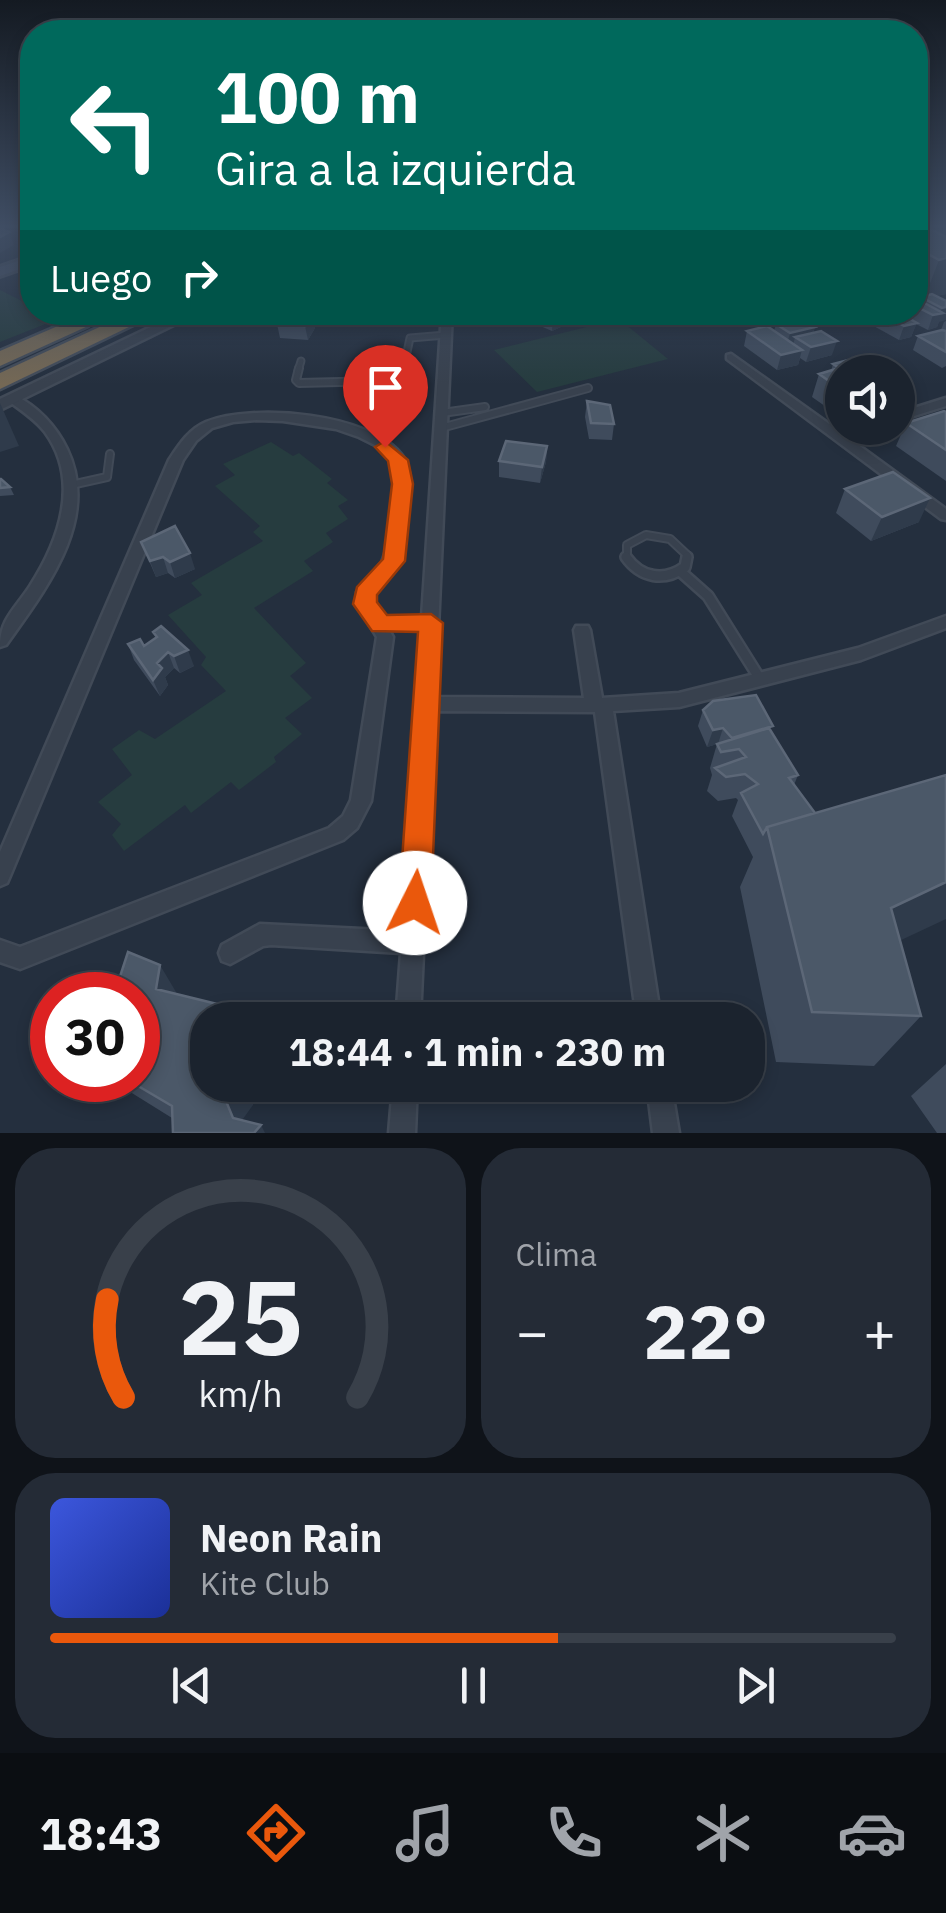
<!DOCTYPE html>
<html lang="es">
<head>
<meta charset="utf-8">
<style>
	:root { --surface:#1b232e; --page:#242b36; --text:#f1f3f6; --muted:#a0a4aa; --line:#39404a; --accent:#ea580c }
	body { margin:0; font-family:"IBM Plex Sans",sans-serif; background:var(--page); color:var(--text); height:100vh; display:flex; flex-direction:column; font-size:38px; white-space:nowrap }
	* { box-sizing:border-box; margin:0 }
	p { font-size:32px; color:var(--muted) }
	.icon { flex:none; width:55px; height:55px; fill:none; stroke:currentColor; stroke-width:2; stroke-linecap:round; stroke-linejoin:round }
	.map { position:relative; height:1133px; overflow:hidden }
	.details { display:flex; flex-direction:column; gap:15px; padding:15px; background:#0f1319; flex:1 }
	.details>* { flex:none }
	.guide { position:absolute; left:20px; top:20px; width:908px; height:305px; border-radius:40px; box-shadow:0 5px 15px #0003,0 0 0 2px var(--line); background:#00695c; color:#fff; overflow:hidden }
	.fabs { position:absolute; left:825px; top:355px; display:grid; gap:20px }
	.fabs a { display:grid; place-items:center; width:90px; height:90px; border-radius:50%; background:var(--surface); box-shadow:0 5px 15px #0003,0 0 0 2px var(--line); font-size:50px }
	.speed { position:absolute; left:30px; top:972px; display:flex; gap:20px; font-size:50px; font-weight:700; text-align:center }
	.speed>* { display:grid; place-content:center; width:130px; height:130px; border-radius:50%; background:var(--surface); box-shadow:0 5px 15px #0003,0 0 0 2px var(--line); line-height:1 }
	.speed .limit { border:15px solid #d22; background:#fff; color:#111 }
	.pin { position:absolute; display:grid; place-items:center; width:85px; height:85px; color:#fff; margin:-102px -42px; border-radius:50% 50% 50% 0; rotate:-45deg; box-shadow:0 0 10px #0007 }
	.pin .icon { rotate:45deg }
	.me { position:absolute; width:110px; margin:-55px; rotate:4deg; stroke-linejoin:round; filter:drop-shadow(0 0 8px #0008) }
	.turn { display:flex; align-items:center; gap:35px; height:210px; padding:0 30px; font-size:45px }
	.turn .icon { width:130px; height:130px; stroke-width:2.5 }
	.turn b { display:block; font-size:70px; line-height:85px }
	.then { display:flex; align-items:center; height:95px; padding:0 30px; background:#0003; gap:20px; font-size:38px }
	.big { font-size:75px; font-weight:700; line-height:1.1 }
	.details .card { flex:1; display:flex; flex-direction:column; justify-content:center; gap:15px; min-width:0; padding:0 35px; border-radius:40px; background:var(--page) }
	.details .dial { align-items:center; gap:0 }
	.dial svg { height:260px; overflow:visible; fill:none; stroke:var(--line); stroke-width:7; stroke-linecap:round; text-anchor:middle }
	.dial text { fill:var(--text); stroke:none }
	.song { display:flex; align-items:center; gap:30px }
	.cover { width:120px; height:120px; border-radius:15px; background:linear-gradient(135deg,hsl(230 70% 55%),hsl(230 70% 35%)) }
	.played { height:10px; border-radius:5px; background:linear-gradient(90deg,var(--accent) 60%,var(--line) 60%) }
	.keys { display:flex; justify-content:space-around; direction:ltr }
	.heat { display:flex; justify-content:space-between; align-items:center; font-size:55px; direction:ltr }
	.details .tiles { flex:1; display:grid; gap:15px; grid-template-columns:1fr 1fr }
	.card:last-child { grid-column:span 2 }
	.trip { position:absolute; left:190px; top:1002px; width:575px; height:100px; border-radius:40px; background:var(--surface); box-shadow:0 5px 15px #0003,0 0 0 2px var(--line); font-weight:700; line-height:100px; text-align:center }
	.dock { display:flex; height:160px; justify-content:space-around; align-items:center; background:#0b0e12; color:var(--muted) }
	.dock .icon { width:70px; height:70px }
	.dock .on { color:var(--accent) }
	.dock b { font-size:45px; color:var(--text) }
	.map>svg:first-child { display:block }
	.green { fill:#263c3f }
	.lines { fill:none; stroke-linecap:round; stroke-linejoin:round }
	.service-far2-casing { stroke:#414a57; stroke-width:9 }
	.service-far1-casing { stroke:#414a57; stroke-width:10 }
	.service-casing { stroke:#414a57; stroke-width:14 }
	.minor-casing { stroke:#414a57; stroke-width:5 }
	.tertiary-casing { stroke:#414a57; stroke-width:5 }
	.secondary-casing { stroke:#414a57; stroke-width:6 }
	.motorway-casing { stroke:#434c59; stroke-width:5 }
	.service-far2 { stroke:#38414e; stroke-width:5 }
	.service-far1 { stroke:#38414e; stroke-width:6 }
	.service { stroke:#38414e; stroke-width:9 }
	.minor { fill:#38414e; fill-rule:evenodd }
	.tertiary { fill:#38414e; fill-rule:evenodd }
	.secondary { fill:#465061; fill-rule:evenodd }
	.motorway { fill:#746855; fill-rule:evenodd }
	.wall { fill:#3f4b5c }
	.shaded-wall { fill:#2f3b4b }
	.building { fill:#4b5868; stroke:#5c6777; stroke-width:2.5 }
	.route { fill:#ea580c; stroke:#983908; stroke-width:2.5 }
</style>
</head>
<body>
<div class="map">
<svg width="946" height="1133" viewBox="0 0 946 1133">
	<rect width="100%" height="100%" fill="#242f3e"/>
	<path class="green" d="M0,290L32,306V312L46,313L58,319L0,342Z
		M619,319L668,359L537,392L494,350Z
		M271,442L293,456L299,453L332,479L327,483L348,500L338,506L348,519L326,533L333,542L304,561L313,571L254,608L306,663L290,676L312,698L285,718L302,734L274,757L276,762L239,790L231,782L191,813L185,805L124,851L112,835L121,824L98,802L132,775L112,749L139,730L155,739L226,691L201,665L206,657L168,615L202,595L191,583L263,541L253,532L260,526L215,486L235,475L223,464Z"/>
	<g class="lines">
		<g class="service-far2-casing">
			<path id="service-far2" d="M298,371L301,361
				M384,371L388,355L407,352L410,338L446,335"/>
		</g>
		<g class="service-far1-casing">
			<path id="service-far1" d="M299,368L296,380L299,383L381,381L384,368
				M442,413L485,407
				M441,428L588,388
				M71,485L107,477L110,454
				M627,560V545L646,535L670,539L687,555L686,560"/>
		</g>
		<g class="service-casing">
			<path id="service" d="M626,557C641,578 664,582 685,567L687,557
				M681,572L708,596L760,679"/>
		</g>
		<g class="minor-casing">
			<path id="minor" d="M927,225H939L946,229V235Z
				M442,312H452L435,697L584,698L574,630L576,626H588L590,630L602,698L679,693L858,648L946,616V628L861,660L679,707L613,711L661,1020H637L595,712L434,711L420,1020H396L401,953L271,945L263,946L230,964L222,961L219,953L222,945L260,924L402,931L421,629L389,630L393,637L371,801L357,828L343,840L20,969L0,962V940L20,947L329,828L343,816L351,800L377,637L357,604V592L382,562L387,548L395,484L391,460L379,447L359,437L336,429L283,421L256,420L233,422L212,428L196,441L183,460L10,876L7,883L0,886V852L169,460C179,445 189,429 206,422C253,403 373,413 403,457C415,474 407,499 405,518C403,552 396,568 373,593V604L382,618L422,617Z
				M731,354L839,431L851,428H869L867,431L846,436L946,509V520L941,519L727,359V355Z
				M14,395C37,406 56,426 67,449C101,520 45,590 6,645L0,647C0,619 15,609 30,586C59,541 81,481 45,432C36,420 22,411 10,402V396Z
				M946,398V406L898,421V413Z
				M393,1085H417L415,1133H389Z
				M647,1085H671L679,1133H653Z"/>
		</g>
		<g class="tertiary-casing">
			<path id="tertiary" d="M182,312H200L0,410V399Z"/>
		</g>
		<g class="secondary-casing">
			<path id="secondary" d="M32,256V265L0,276V267Z"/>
		</g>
		<g class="motorway-casing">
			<path id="motorway" d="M132,312H160L0,389V373Z
				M81,316L88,318L91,322L88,326L0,366V351Z"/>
		</g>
		<use href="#service-far2" class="service-far2"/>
		<use href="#service-far1" class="service-far1"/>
		<use href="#service" class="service"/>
		<use href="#minor" class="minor"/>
		<use href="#tertiary" class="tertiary"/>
		<use href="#secondary" class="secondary"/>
		<use href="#motorway" class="motorway"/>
	</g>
	<path class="wall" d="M915,225H926V227L946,237V294L936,296L946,301L937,327L928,330L916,324L911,337L899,340L861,319L863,314L839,320L827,312H915V298L920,301L921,297L915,294Z
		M538,312H594L552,331L538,325Z
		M313,314L315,328L308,340L280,338L277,324Z
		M946,321V366L942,368L913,350L918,336L941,330L944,322Z
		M776,324L815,327L813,333L832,355L806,362L800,358L798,365L777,370L744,346L747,331H774Z
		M848,360L842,372V414L839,416L812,397L819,374L831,371L833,364Z
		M587,401L614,424L612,440L589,439L585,417Z
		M946,412V481L896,446L906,423Z
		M547,446L546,462L540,483L499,477V461Z
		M0,479L10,487L14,495L0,496Z
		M845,489L919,522L871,541L836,513Z
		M141,542L195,569L175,578L168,573L156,577Z
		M153,632L194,666L180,673L174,668L165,677L168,685L160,696L134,660L128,644L144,646L156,638Z
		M703,710L771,732L798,775L794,785L900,940L921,1016L874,1066L776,1062L740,887L753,857L732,816L738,800L736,798L718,801L707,791L712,775L710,768L717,744L707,747L698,726Z
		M176,992V994L217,1004L226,1020H208V1085H241L253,1105L172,1118L111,1080H138Z
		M946,1064V1133H937L911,1096Z"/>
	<path class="shaded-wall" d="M9,232L14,245L0,253V237Z
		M946,258V294L924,299L939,260Z
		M946,307V320L939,322L937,327L928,330L933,315L940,313L942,308Z
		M553,312H594L552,331Z
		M842,312H863L839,320Z
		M907,312H914L909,325L917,323L911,337L899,340L904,326L901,314Z
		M313,314L315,328L308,340L305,326Z
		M815,327L810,341L795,337L793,346L786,348L790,333Z
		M837,341L832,355L806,362L811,347Z
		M802,350L798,365L777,370L781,355Z
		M0,403L19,446L0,452Z
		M547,446L546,462L540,483L542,467Z
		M930,498L919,522L871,541L882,517Z
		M190,553L195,569L175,578L170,562Z
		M163,557L168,573L156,577L150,561Z
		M188,650L194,666L180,673L174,656Z
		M168,652L174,668L165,677L168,685L160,696L153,680L157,663Z
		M723,728L718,744L707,747L713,730Z
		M946,882V919L850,964L891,908Z
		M160,965L176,992L172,1016L156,989Z
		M217,1004L226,1020H214Z
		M238,1085H241L253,1105L240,1123L233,1118L226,1101Z
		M261,1125L265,1133H254Z"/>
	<path class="building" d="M915,225H922L946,237V258L939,260L915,247Z
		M0,228L9,232L0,237Z
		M932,294L946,301V307L942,308L921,297Z
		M915,298L943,313L933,315L915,306Z
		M880,312H907L901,314L917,323L904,326Z
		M281,314H313L305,326L277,324Z
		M800,318L815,327L790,333L776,324Z
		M767,326L802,350L781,355L747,331Z
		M942,330L946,331V352L918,336Z
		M821,331L837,341L811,347L795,337Z
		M848,360L857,365L849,368L857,372H842V390L819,374L839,368L833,364Z
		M872,368L878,372H858Z
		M587,401L610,405L614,424L591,423Z
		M944,411L946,412V450L906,423Z
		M506,441L547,446L542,467L499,461Z
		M893,472L930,498L882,517L845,489Z
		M0,479H1L10,487L0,488Z
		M175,526L190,553L170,562L163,557L150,561L141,542Z
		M161,626L188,650L174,656L168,652L157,663L162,668L153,680L128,644L140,639L144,646L157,637L153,632Z
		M756,695L773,726L732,738L723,728L713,730L703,710L713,701Z
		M769,728L798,775L789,778L815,813L767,827L763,834L741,793L758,784L745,774L726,777L715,768L746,757L739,749L721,752L717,744Z
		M946,775V882L891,908L921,1016L812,1012L767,827Z
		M128,952L160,965L156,989L217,1004L214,1020H208V1085H238L226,1101L233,1118L261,1125L254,1133H173L172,1106L128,1080H138V995H114Z"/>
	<linearGradient id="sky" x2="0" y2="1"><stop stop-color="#141a22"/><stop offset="0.59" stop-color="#3f4d63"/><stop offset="1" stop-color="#3f4d63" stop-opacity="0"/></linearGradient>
	<rect width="946" height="384" fill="url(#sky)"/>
	<path class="route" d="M385,441L408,460L413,484L405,561L377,595V602L387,615L431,614L443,623L431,903L426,914L415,919L404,914L399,903L418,632L372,631L353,604L357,587L383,559L392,484L388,461L375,447Z"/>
</svg>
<div class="fabs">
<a><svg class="icon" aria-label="sound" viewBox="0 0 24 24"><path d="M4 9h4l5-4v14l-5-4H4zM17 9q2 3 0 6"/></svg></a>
</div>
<div class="speed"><div class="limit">30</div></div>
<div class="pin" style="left:385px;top:447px;background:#d93025"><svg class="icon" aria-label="arrive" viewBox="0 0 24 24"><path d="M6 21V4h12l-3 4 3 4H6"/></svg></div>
<svg class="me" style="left:415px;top:903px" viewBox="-20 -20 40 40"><circle r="19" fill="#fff"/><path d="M0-13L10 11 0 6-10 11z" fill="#ea580c"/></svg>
<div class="trip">18:44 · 1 min · 230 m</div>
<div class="guide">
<div class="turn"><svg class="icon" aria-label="left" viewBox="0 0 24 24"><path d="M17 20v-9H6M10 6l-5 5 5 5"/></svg><div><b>100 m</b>Gira a la izquierda</div></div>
<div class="then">Luego<svg class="icon" aria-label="right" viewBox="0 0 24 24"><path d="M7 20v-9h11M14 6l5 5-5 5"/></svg></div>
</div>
</div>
<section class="details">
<div class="tiles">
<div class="card dial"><svg viewBox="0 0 100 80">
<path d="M14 69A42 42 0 1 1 86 69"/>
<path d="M14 69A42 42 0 0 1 9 39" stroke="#ea580c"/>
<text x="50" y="56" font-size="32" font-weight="700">25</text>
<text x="50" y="72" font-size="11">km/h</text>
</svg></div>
<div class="card"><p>Clima</p>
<div class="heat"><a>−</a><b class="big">22°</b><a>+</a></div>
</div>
<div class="card">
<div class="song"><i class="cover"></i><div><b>Neon Rain</b><p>Kite Club</p></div></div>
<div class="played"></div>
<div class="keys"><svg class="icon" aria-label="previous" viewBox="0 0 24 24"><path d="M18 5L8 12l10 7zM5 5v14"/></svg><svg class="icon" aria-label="pause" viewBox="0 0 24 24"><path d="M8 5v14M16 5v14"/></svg><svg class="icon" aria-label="next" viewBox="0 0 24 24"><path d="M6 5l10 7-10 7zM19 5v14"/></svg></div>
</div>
</div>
</section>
<nav class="dock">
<b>18:43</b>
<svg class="icon on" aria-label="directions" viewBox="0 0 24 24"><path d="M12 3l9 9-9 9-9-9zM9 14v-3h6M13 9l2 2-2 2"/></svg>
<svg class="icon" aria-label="music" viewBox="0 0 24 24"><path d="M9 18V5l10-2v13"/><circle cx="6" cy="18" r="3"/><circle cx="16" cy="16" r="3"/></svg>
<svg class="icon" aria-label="phone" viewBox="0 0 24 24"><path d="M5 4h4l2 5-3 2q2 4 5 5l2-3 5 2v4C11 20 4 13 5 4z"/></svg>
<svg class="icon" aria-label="climate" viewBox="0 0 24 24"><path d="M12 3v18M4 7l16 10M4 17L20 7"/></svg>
<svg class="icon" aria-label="car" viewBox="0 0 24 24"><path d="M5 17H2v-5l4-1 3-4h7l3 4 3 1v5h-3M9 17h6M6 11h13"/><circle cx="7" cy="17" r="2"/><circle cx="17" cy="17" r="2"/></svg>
</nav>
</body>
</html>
